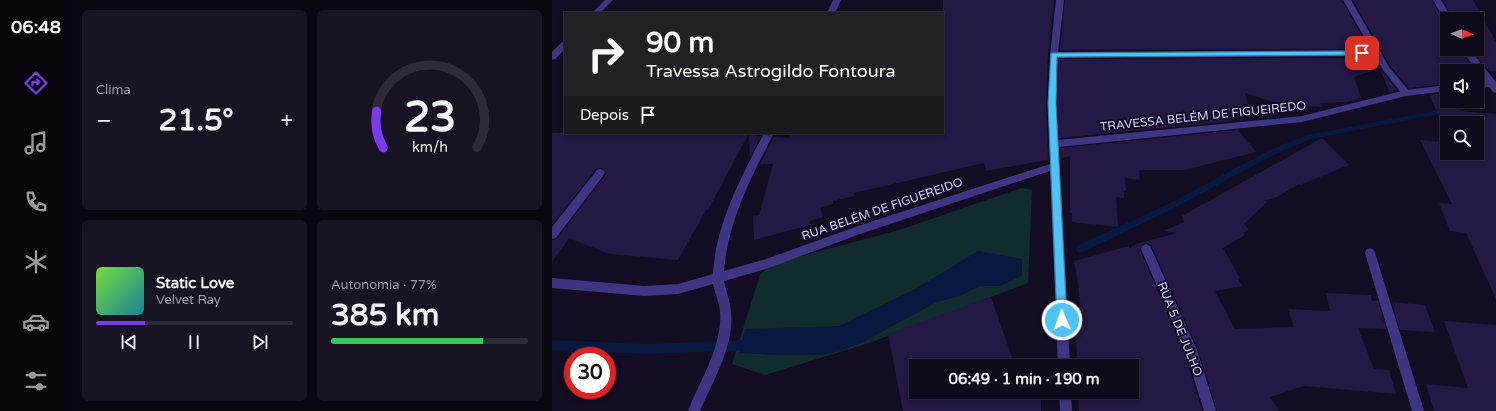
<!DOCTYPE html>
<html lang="pt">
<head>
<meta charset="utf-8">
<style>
	:root { --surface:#0e0a1a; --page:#171323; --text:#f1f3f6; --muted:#9b9aa2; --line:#2e2b39; --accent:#7c3aed }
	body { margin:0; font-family:"Varela Round",sans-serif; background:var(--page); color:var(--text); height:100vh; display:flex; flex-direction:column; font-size:15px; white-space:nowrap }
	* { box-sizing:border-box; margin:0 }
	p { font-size:13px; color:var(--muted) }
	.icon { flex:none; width:22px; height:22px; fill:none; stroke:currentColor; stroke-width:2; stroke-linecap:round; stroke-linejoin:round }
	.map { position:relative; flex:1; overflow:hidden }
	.details { display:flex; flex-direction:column; gap:10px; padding:10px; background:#08060e; width:480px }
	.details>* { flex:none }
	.top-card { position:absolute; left:12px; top:12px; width:380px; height:122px; border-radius:0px; box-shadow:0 2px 6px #0003,0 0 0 1px var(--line); background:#202124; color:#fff; overflow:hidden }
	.needle { width:26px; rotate:92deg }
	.fabs { position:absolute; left:888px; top:12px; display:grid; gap:8px }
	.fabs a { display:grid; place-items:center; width:44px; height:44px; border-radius:0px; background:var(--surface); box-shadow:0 2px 6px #0003,0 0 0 1px var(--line); font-size:20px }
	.speed { position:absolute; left:12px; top:347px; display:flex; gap:8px; font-size:20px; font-weight:700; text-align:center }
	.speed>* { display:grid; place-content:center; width:52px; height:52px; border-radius:50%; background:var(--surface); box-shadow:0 2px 6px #0003,0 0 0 1px var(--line); line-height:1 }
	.speed .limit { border:6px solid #d22; background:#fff; color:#111 }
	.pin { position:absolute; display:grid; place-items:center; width:34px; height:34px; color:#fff; margin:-17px; border-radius:8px; box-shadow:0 2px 6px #0006 }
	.me { position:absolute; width:44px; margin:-22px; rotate:358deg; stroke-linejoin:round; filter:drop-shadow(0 0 3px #0008) }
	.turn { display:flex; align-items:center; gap:14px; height:84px; padding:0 16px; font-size:18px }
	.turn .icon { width:52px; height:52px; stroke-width:2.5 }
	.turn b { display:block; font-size:28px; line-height:34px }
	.then { display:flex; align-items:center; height:38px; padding:0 16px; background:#0003; gap:8px; font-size:15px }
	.big { font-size:30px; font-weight:800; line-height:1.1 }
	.details .tile { flex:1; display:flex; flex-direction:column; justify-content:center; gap:6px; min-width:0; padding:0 14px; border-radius:6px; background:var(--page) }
	.details .dial { align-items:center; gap:0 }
	.dial svg { height:104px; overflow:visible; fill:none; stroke:var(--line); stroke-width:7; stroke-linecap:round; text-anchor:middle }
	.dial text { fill:var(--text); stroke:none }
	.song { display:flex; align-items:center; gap:12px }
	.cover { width:48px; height:48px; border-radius:6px; background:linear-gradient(135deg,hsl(100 70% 55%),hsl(190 70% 35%)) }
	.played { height:4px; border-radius:2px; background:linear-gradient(90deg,var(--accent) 25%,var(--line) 25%) }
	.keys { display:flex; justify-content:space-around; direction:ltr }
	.heat { display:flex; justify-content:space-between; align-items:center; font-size:22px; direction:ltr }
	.charge { height:6px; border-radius:3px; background:linear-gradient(90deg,#34c759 77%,var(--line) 0) }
	.details .tiles { flex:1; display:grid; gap:10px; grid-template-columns:repeat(2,1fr) }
	.trip { position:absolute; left:357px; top:359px; width:230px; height:40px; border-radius:0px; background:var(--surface); box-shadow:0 2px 6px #0003,0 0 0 1px var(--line); font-weight:800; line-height:40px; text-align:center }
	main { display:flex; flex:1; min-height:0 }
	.tabs { display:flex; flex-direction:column; width:72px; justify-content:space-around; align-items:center; background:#06040a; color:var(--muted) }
	.tabs .icon { width:28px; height:28px }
	.tabs .selected { color:var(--accent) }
	.tabs b { font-size:18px; color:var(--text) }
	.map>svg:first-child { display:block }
	.green { fill:#102c2d }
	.water { fill:#081841 }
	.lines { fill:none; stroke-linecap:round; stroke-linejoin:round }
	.stream { fill:#081841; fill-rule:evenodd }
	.building { fill:#241844 }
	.lane { fill:#3e3683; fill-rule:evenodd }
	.street { fill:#3e3683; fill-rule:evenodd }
	.route { fill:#4fc3f7; stroke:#337fa1 }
	.labels { text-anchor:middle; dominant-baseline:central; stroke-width:4; stroke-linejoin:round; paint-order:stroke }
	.street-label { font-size:12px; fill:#d7cfff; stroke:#120d23 }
</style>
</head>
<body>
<main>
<nav class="tabs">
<b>06:48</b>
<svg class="icon selected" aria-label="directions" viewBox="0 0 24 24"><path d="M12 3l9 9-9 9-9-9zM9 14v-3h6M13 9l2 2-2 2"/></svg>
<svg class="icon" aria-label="music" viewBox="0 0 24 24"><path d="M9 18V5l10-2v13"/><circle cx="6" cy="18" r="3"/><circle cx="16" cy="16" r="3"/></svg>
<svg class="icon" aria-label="phone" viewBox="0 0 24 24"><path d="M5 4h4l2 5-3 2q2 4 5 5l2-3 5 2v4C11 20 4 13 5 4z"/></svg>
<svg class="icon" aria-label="climate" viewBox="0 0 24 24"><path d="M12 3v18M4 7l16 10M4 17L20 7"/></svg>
<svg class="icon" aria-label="car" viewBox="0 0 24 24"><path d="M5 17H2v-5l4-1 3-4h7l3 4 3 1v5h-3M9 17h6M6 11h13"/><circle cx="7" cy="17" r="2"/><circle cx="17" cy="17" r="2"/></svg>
<svg class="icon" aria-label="filters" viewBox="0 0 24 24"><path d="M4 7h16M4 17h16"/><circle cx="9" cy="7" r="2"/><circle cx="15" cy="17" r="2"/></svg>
</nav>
<section class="details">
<div class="tiles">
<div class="tile"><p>Clima</p>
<div class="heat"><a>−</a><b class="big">21.5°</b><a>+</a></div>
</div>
<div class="tile dial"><svg viewBox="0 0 100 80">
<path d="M14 69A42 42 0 1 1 86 69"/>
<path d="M14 69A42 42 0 0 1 9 41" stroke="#7c3aed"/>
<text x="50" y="56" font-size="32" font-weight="700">23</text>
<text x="50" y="72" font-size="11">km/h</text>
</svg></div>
<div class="tile">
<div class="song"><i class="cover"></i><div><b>Static Love</b><p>Velvet Ray</p></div></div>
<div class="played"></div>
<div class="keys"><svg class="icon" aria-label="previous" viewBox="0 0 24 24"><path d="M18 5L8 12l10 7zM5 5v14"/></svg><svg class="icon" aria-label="pause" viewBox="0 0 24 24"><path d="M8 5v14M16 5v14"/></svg><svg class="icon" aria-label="next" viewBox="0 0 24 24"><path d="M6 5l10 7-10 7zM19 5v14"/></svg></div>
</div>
<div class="tile"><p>Autonomia · 77%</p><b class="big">385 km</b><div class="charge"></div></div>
</div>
</section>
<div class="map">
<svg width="944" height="411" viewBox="0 0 944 411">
	<rect width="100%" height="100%" fill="#120d23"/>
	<path class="green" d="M470,188L480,190L476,283L317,343L213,375L180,364L208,275L220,264L347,230Z"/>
	<path class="water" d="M426,251L470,259V276L448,286H428L408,296L385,302L311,342L289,351L270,355H224L187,353L193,329L287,326L365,288Z"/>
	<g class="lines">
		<path class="stream" d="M923,103H925L926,105L925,107L759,139L724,154L620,209L531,252L528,253L525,252L524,249L525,246L614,205L718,150L755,135Z
			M0,340L94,344L199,340L202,342L204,345L202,348L199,350L94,354L0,350Z"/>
	</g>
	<path class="building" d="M391,0H502L496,55L494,103L496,160L434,171L432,163L302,193V196L281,201V204L268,208L271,217L258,221V225L202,240L201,216L207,215L221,164H208L222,137L237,138L239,133H391Z
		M513,0H790L817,49L508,50Z
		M801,0H880L892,22H895V49H915L911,54L923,71H895V76L889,77L893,84L857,88L838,66Z
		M891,0H921L944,42V71H937L918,49H925V19H901Z
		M822,58L830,71L845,90L837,92L828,68L802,77L809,98L795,102L768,103L771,107L731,105L693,93L696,104H689L691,111H671L680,121L507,138L506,103L507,59Z
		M895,93V101H902L908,111L944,114V299L914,233L898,231L887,203L900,204L868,140L895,143V153H925V123H895V133L877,95Z
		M686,130L704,152L633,170H587L588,180L573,178L574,191H572V198L564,197L566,227L520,222V213H518V156L509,158V148Z
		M0,133H190L189,135H196L156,210H154L126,260L57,254L17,238L0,262V240L5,239L54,174L51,169L48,168L44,169L0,225Z
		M197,135L209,136L198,157Z
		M770,138L797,165L748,185L747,184L725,197L712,201H716L692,224L697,229L691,233L693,235L671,248L688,278L686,279L690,286L663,291L683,329L742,327L736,309L778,311L774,293L819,295L820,301H826L834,329L806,328L822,369L837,370L844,394L752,386L718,397L727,411H665L646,349L599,245L593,243L589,246L588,250L632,351L650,411H527L526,392H580V366H526L521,309L528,307L526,283L522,261L577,246V248L587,243L625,233L611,231L632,222L630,216Z
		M439,297L463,366H364V392H489V411H351L336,334Z
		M840,302L873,305L883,332L848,330Z
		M892,321L944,325V411H882L874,384L916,388Z"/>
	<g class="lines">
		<path class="lane" d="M791,0H799L837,67L857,91L858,93L857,95H851L831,70Z
			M881,0H889L900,19L893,21Z
			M48,169L51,170L53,173L51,176L4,238L0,239V227L45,170Z"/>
		<path class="street" d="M53,0H61L48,13H40Z
			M281,0H289L283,13H275Z
			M504,0H512L506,52L826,50L830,53L826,56L506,58L504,103L506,140L750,116L854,90L895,85V91L854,96L750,122L507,147L518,366H506L498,171L308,234L214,269L172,281C174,291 178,301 179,311C183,345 161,381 148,411H136C148,380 171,346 168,311C167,302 163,293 161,284L126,294L92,296L0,288V278L92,286L126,284L161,274C164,223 189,178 212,133H222C199,177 176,221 172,271L214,259L306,226L498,164L496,103L498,55Z
			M10,42H13V49L3,59L0,60V52Z
			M916,50L919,51L944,82V93L941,92L937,87L925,88V82H933L912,53Z
			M594,244L598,246L645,350L664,411H652L633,350L589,249L590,246Z
			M818,248L822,250L823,253L872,411H860L813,253L814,250Z
			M507,392H519L520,411H508Z"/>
	</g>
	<path class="route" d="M810,51L813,52V55L505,57L504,103L515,320L514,323L510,325L506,323L505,320L496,103L499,53Z"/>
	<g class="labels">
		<g class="street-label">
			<text transform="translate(651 116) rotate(-6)">TRAVESSA BELÉM DE FIGUEIREDO</text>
			<text transform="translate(330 209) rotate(-19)">RUA BELÉM DE FIGUEREIDO</text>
			<text transform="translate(628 329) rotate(68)">RUA 5 DE JULHO</text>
		</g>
	</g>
</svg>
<div class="fabs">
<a><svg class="needle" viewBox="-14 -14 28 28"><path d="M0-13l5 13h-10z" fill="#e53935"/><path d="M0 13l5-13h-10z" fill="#9b9aa2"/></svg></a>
<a><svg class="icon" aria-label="sound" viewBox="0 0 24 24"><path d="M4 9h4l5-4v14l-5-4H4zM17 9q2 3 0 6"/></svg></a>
<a><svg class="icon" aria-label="search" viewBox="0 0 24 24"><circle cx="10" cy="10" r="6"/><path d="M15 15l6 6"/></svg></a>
</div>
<div class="speed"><div class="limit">30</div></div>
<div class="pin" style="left:810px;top:53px;background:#d93025"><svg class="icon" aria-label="arrive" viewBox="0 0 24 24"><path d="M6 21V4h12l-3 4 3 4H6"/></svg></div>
<svg class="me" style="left:510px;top:320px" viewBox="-20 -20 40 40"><circle r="17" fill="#4fc3f7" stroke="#fff" stroke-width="3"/><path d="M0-11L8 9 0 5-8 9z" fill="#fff"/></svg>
<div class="trip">06:49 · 1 min · 190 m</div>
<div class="top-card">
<div class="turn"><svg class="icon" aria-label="right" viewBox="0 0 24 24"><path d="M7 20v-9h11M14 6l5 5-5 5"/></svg><div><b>90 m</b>Travessa Astrogildo Fontoura</div></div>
<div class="then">Depois<svg class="icon" aria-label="arrive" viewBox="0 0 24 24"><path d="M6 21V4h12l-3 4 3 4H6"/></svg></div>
</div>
</div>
</main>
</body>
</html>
